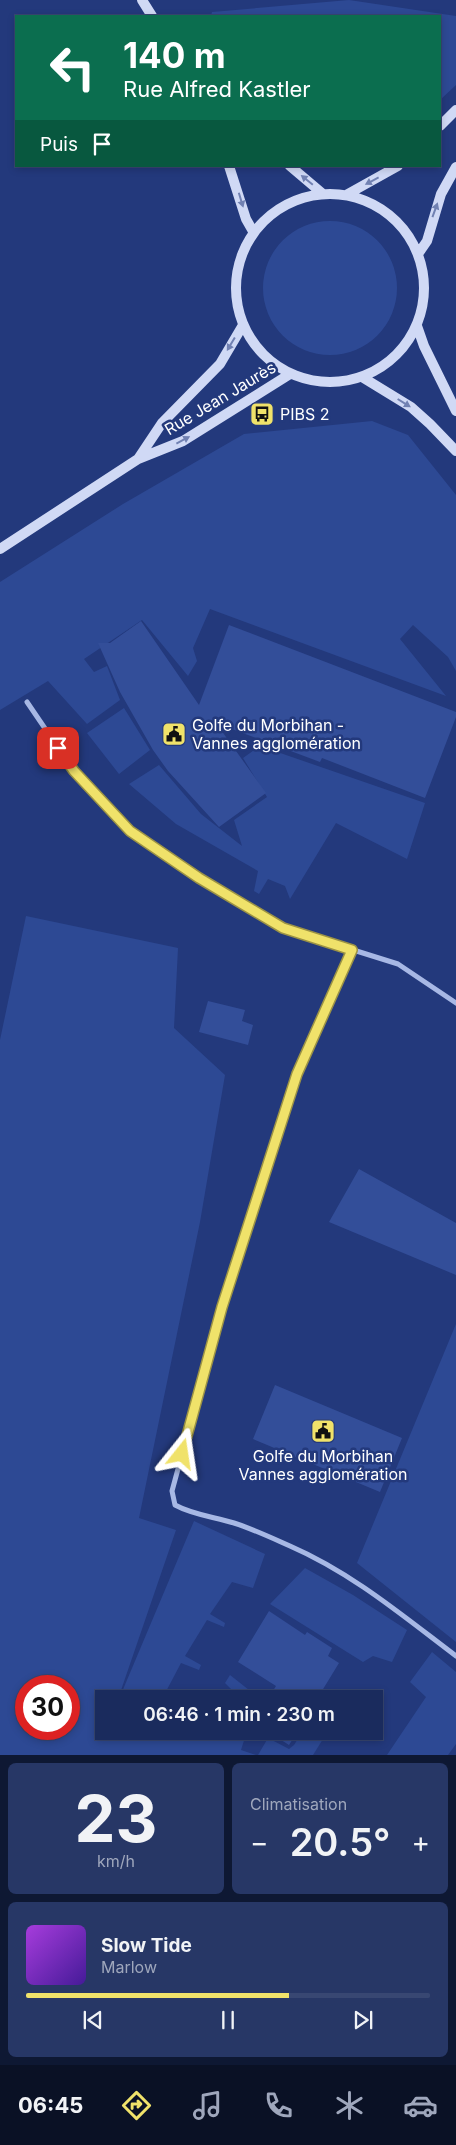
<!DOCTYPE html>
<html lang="fr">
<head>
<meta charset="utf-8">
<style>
	:root { --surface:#1a2b5d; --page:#273766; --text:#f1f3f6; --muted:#9fa7bc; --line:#384772; --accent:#f0e26a }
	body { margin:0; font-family:Inter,sans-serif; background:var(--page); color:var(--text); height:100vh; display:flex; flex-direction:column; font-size:19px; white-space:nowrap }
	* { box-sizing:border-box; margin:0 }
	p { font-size:16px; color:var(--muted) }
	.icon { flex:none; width:28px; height:28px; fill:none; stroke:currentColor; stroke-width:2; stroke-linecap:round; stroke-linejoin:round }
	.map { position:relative; height:1755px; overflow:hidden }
	.panel { display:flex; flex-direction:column; gap:8px; padding:8px; background:#0e1833; flex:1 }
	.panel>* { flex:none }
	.top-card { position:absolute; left:15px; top:15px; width:426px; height:152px; border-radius:0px; box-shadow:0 2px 8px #0003,0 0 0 1px var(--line); background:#0b6e4f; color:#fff; overflow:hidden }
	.speed { position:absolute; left:15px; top:1675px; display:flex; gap:10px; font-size:25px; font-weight:700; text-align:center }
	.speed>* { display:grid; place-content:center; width:65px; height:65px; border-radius:50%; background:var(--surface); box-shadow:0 2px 8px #0003,0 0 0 1px var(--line); line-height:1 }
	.speed .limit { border:8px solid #d22; background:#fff; color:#111 }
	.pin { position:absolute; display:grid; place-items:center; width:42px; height:42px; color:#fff; margin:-21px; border-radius:10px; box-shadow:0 2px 8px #0006 }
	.me { position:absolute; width:55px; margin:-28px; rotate:15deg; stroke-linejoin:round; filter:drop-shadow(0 0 4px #0008) }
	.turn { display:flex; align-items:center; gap:18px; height:105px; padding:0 25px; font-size:22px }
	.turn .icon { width:65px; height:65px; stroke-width:2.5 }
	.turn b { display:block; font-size:35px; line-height:42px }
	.then { display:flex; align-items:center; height:48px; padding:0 25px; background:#0003; gap:10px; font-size:19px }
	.big { font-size:38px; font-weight:600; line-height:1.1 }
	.panel .tile { flex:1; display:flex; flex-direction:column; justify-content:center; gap:8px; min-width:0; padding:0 18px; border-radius:8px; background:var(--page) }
	.panel .dial { align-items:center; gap:0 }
	.dial b { font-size:65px; line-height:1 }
	.song { display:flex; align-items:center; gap:15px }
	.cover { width:60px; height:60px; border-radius:8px; background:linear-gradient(135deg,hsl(280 70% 55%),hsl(260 70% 35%)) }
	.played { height:5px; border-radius:2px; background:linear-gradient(90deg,var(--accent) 65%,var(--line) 65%) }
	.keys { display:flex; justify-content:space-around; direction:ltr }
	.heat { display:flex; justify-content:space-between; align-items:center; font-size:28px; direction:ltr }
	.panel .tiles { flex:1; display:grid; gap:8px; grid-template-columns:1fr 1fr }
	.tile:last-child { grid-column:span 2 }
	.trip { position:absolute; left:95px; top:1690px; width:288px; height:50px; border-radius:0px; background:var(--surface); box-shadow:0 2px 8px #0003,0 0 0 1px var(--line); font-weight:600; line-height:50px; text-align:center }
	.dock { display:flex; height:80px; justify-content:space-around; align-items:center; background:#0a1125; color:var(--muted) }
	.dock .icon { width:35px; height:35px }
	.dock .current { color:var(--accent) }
	.dock b { font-size:22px; color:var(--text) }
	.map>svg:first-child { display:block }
	.green { fill:#2d4994; fill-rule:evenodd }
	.building { fill:#334e99 }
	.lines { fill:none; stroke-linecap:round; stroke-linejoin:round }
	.street { stroke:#a7b8e5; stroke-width:5 }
	.secondary { stroke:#d0d9f5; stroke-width:10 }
	.oneway { fill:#7181b2 }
	.route-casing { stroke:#9c9345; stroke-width:12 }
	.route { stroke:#f0e26a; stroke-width:9 }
	.labels { text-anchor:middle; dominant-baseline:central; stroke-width:5; stroke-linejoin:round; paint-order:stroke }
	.street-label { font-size:16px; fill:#fff; stroke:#23397c }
	.poi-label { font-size:16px; fill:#fff; stroke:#23397c; text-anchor:start }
</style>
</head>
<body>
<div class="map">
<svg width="456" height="1755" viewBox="0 0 456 1755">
	<rect width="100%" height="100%" fill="#23397c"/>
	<path class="green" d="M349,0L456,16V85L440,100V16H211L212,12Z
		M263 288a67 67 0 1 1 134 0a67 67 0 1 1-134 0Z
		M372,421L408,435L456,495V671L448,657L413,625L400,639L446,696L210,609L193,648L197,661L188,676L142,620L84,659L94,672L107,666L120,700L87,724L48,681L0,710V582L123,504L244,434Z
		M124,708L150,750L119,774L87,733Z
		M260,746L425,803L407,859L336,823L290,899L285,886L268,879L259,894L254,891L258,871L176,824L129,784L159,765L201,814L242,846L234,820L267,797L243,758Z
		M26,916L178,948L174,1028L225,1075L200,1222L139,1518L176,1530L118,1699H104V1731H247L241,1750L256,1755H0V1040ZM26,1686H69V1729H26Z
		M456,1324V1642L357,1563Z
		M194,1521L265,1554L253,1588L232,1582L210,1614L225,1623L224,1627L207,1620L185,1656L201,1665L199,1670L181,1663L162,1699H119Z
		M305,1568L353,1595L407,1630L392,1662L373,1656L363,1662L270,1604Z
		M432,1652L456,1672V1744L448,1755H387L426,1697L410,1682Z
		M230,1675L259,1698L258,1699H234L236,1694L225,1683Z
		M303,1731H328L313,1755H258L268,1738L289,1749L294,1745Z"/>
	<path class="building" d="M141,621L199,705L229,625L456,712V717L425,798L322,758L320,762L216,723L266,793L219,827L168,771L153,750L120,692L98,643H110Z
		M208,1001L245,1010L242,1021L253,1025L248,1045L199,1032Z
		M359,1169L456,1223V1275L329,1222Z
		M275,1385L402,1438L380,1492L253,1439Z
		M269,1611L305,1635L307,1632L332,1648L328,1656L339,1663L317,1699H268L276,1686L238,1662Z
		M267,1731H298L289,1745Z"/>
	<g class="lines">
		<path class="street" d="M27,702L74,771L130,831L199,878L283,928L398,964L456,1003
			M352,950L297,1074L222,1307L172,1491L175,1505C193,1515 215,1517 234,1523C253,1529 272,1538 290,1546C352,1573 403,1616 456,1656"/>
		<path class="secondary" d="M142,0L152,16
			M440,126L456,110
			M229,166L246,219L254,233
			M290,166L323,194
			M236 288a94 94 0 1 1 188 0a94 94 0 1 1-188 0Z
			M346,195L398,166
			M418,254L427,241L441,194L456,167
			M417,326L424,346L456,411
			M362,377L411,407L430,424L456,451
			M138,459L162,423L220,364L243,325
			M0,549L138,459L183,441L290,374"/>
	</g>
	<defs><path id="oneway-solid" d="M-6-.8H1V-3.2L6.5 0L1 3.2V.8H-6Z" transform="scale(1.25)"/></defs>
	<g class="oneway">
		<use href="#oneway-solid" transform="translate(307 180) rotate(-141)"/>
		<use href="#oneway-solid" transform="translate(372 181) rotate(152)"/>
		<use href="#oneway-solid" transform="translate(241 200) rotate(73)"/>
		<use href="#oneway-solid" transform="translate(435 210) rotate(-70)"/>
		<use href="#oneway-solid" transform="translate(231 344) rotate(121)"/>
		<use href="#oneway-solid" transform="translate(404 403) rotate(32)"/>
		<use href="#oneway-solid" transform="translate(183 440) rotate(-28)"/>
	</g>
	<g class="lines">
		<g class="route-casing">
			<path id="route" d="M58,748L74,771L130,831L199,878L283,928L352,950L297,1074L222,1307L182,1454"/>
		</g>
		<use href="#route" class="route"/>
	</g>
	<defs>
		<g id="bus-square" transform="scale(1.25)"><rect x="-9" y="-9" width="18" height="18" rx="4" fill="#f0e26a" stroke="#23397c"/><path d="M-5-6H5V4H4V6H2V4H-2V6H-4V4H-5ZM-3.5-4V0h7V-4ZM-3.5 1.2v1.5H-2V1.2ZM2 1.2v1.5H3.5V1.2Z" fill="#111"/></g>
		<g id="civic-square" transform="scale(1.25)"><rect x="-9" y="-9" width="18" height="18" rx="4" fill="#f0e26a" stroke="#23397c"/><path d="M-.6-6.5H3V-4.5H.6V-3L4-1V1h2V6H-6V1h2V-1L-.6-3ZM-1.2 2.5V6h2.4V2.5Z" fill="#111"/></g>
	</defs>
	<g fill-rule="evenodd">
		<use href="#bus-square" x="262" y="414"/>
		<use href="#civic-square" x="174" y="734"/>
		<use href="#civic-square" x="323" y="1431"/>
	</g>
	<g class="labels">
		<g class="street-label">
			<text transform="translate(220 398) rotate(-31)">Rue Jean Jaurès</text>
		</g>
		<g class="poi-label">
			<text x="280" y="414">PIBS 2</text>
			<text x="192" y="725">Golfe du Morbihan -<tspan x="192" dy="18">Vannes agglomération</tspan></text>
			<text x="323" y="1456" text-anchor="middle">Golfe du Morbihan<tspan x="323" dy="18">Vannes agglomération</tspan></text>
		</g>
	</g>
</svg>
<div class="speed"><div class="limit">30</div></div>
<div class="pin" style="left:58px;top:748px;background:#d93025"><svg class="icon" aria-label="arrive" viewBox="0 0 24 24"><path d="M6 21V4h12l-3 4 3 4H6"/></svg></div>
<svg class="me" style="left:182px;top:1454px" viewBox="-20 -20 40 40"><path d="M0-17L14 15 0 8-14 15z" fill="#f0e26a" stroke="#fff" stroke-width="4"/></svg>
<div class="trip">06:46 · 1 min · 230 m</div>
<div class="top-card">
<div class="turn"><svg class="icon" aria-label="left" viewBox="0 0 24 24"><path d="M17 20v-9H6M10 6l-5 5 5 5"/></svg><div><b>140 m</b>Rue Alfred Kastler</div></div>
<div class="then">Puis<svg class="icon" aria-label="arrive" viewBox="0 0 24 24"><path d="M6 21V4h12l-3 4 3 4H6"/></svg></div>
</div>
</div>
<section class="panel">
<div class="tiles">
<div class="tile dial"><b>23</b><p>km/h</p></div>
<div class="tile"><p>Climatisation</p>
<div class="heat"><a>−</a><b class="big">20.5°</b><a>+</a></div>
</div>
<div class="tile">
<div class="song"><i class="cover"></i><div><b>Slow Tide</b><p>Marlow</p></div></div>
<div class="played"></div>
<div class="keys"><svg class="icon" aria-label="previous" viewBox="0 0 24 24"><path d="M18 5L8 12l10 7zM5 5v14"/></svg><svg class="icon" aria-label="pause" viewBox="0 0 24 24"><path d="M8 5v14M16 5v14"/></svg><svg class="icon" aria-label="next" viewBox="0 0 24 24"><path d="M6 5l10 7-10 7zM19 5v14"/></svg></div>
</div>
</div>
</section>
<nav class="dock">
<b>06:45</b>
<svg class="icon current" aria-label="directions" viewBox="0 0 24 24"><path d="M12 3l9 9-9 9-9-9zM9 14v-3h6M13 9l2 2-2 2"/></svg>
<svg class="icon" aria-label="music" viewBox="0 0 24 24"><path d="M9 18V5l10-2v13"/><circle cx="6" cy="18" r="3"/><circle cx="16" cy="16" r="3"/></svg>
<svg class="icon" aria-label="phone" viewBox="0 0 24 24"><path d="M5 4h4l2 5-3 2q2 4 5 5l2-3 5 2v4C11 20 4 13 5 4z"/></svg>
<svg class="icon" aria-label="climate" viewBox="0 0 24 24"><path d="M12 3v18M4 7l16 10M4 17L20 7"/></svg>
<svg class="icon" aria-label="car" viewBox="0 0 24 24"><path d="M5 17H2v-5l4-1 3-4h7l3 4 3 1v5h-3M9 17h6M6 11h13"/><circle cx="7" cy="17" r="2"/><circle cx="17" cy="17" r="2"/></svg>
</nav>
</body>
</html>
